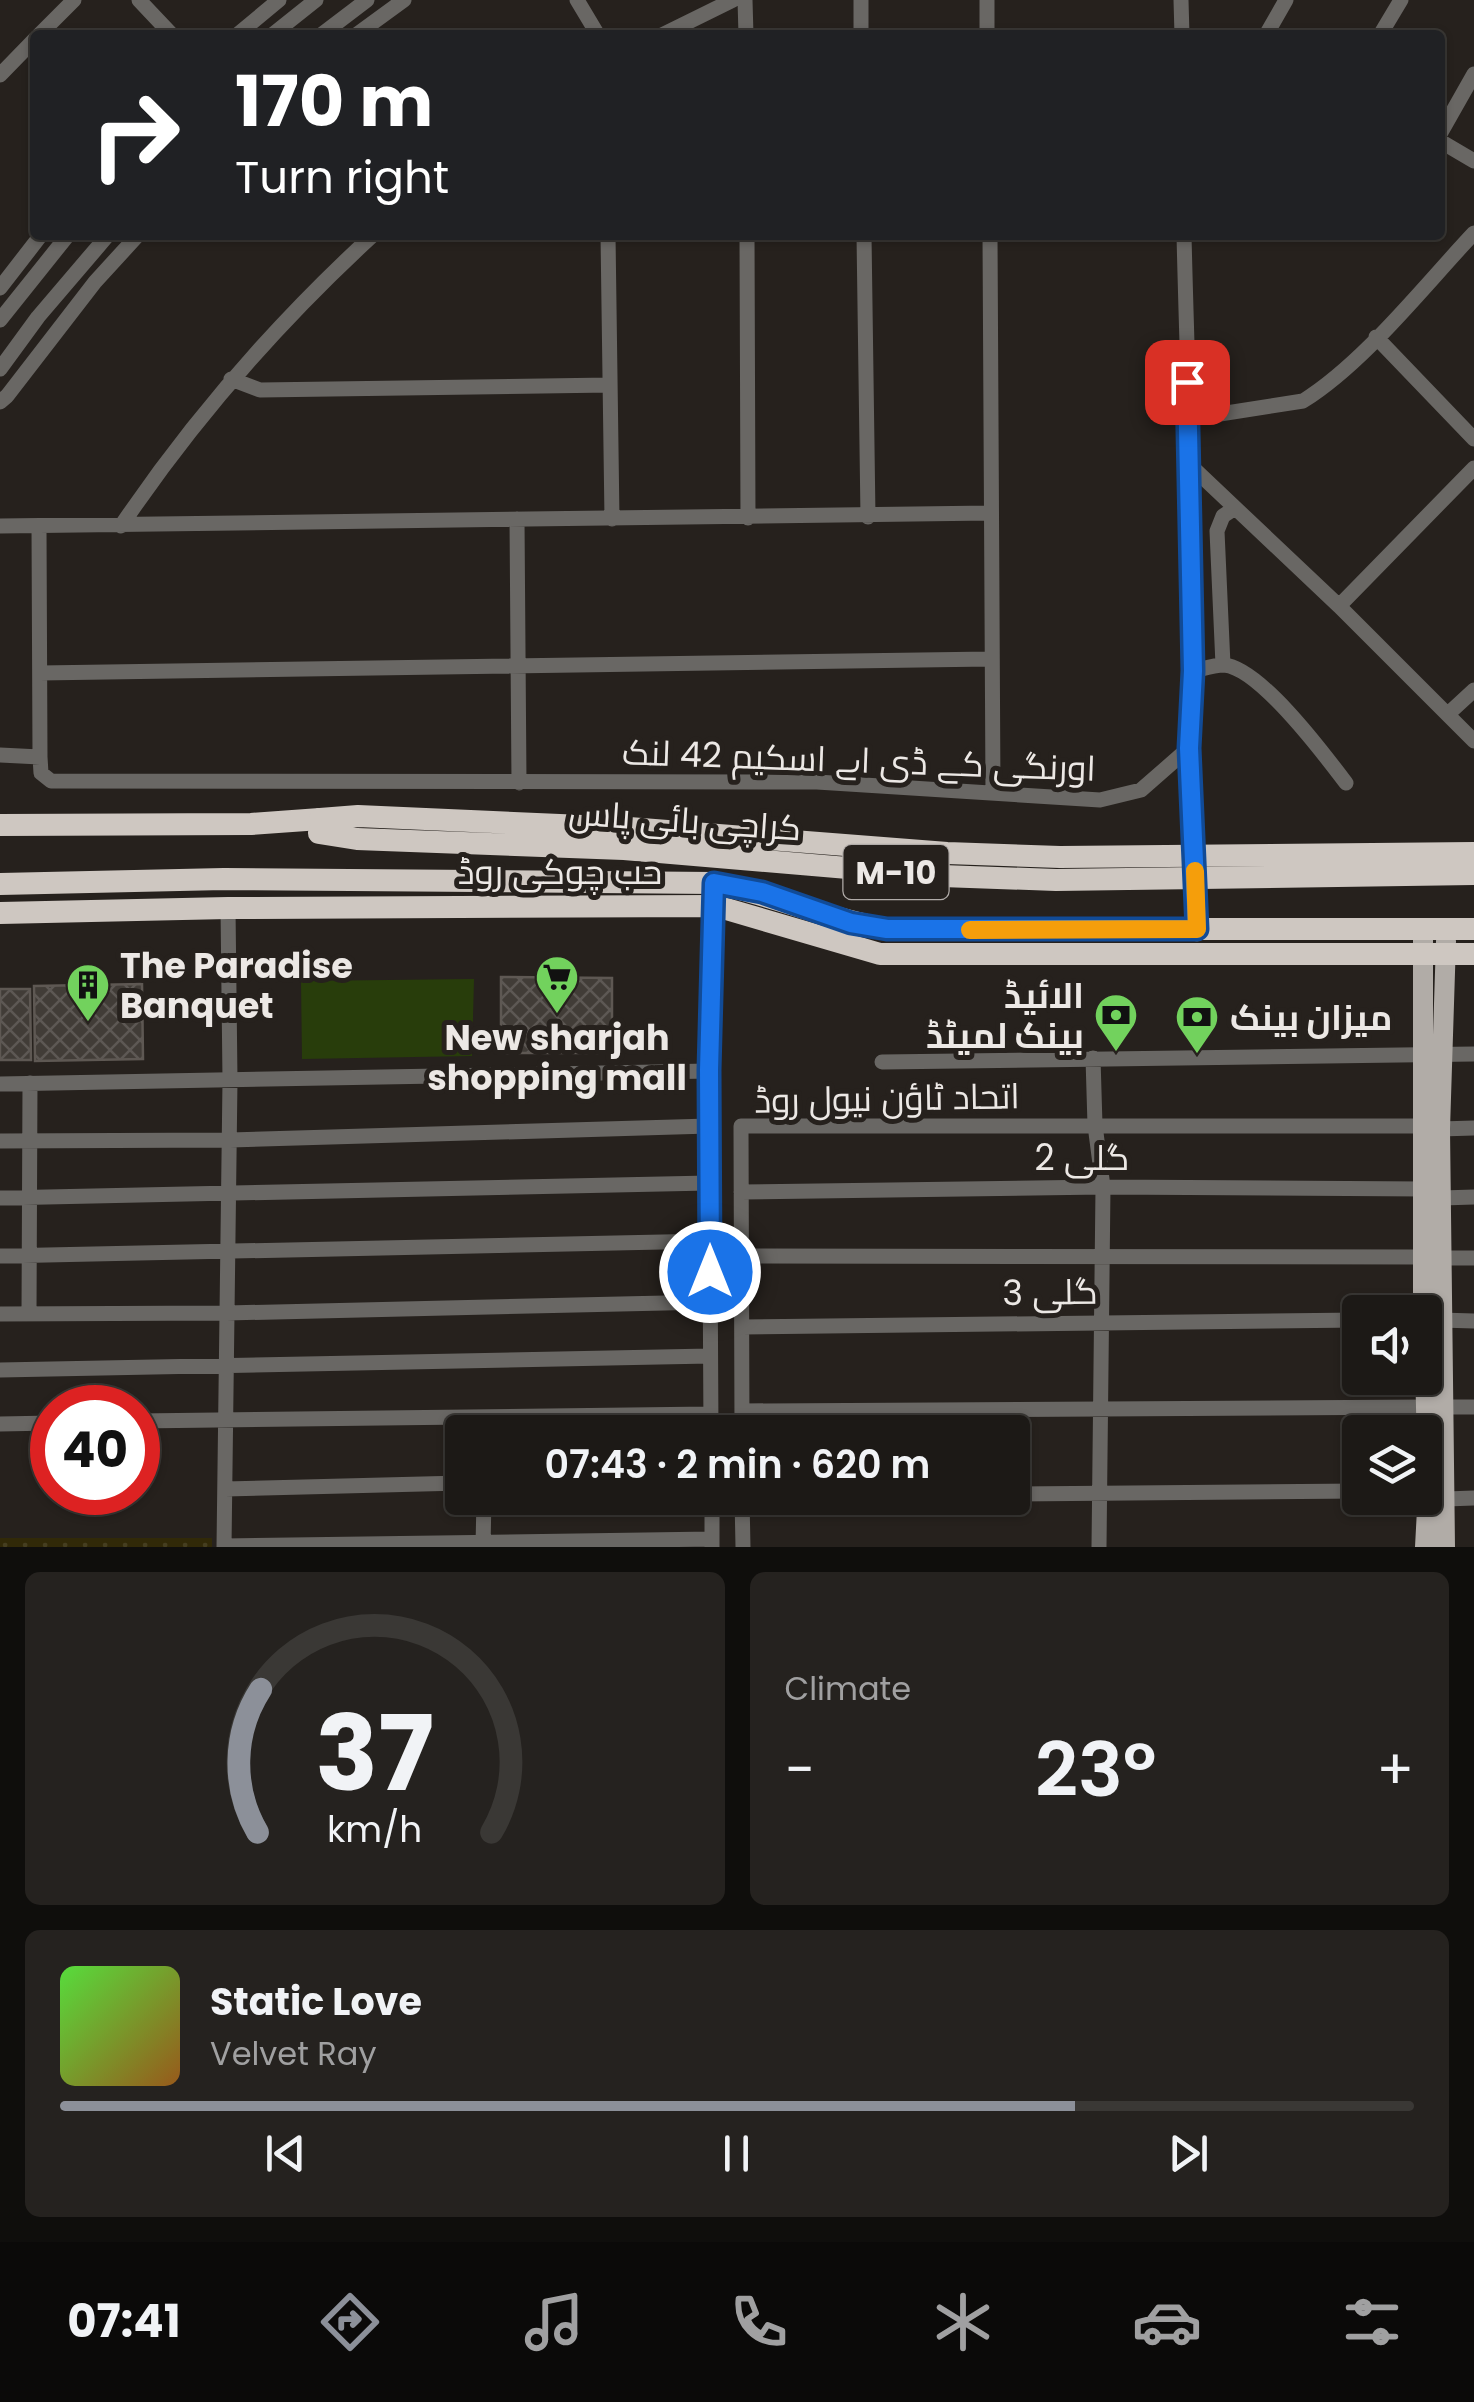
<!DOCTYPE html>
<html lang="en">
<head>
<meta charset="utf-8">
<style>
	:root { --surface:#1c1916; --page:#25221f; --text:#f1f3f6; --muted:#a0a0a1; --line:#3a3835; --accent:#8c9099 }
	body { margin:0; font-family:Poppins,Cairo,sans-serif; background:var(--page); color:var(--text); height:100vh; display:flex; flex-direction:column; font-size:38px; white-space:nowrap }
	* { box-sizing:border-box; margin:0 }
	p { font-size:32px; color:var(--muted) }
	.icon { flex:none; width:55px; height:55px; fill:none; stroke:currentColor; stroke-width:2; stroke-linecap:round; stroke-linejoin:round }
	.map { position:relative; height:1547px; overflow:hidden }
	.side { display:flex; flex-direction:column; gap:25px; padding:25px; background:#0f0e0c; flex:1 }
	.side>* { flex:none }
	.hud { position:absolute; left:30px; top:30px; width:1415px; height:210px; border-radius:10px; box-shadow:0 2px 8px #0004,0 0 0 2px var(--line); background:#202124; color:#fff; overflow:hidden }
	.controls { position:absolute; left:1342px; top:1295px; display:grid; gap:20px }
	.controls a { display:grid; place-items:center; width:100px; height:100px; border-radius:10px; background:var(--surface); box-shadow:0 2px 8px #0004,0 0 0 2px var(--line); font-size:50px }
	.speed { position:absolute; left:30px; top:1385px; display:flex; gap:20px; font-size:50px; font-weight:700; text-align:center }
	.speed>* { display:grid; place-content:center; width:130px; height:130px; border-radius:50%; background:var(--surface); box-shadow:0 2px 8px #0004,0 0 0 2px var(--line); line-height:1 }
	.speed .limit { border:15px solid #d22; background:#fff; color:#111 }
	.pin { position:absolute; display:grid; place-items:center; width:85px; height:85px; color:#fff; margin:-42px; border-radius:20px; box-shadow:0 5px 15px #0006 }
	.me { position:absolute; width:110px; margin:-55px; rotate:0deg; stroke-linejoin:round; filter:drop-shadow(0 0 8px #0008) }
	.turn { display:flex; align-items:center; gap:35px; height:210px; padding:0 40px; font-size:45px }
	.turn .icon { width:130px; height:130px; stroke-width:2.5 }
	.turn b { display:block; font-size:70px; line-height:85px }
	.big { font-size:75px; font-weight:600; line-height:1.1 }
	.side .widget { flex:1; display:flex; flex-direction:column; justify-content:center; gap:15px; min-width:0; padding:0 35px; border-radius:15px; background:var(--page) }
	.side .dial { align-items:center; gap:0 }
	.dial svg { height:260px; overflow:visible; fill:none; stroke:var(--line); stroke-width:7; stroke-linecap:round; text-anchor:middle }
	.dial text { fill:var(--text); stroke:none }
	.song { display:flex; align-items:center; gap:30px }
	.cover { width:120px; height:120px; border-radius:15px; background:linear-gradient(135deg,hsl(110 70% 55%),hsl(30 70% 35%)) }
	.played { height:10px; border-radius:5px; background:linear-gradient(90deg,var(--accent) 75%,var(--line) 75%) }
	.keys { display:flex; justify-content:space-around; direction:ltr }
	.heat { display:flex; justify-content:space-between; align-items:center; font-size:55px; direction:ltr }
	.side .tiles { flex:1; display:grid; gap:25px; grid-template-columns:1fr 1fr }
	.widget:last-child { grid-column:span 2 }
	.trip { position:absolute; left:445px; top:1415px; width:585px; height:100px; border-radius:10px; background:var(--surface); box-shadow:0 2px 8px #0004,0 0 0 2px var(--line); font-weight:600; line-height:100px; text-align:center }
	.tabs { display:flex; height:160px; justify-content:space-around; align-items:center; background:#0b0a09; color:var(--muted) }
	.tabs .icon { width:70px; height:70px }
	.tabs .active { color:var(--accent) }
	.tabs b { font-size:45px; color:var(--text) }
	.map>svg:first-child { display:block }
	.grass { fill:#283d0b }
	.sand { fill:url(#sand-dots) }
	.building { fill:url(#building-cross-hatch); stroke:#5e5853; stroke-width:2.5 }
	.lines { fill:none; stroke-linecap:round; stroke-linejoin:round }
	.minor { stroke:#696764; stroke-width:15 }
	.major { stroke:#b1aca7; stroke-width:20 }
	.highway { stroke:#cec7c1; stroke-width:22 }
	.highway-bridge { stroke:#cec7c1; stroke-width:22 }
	.route-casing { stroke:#114b97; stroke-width:25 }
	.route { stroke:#1a73e8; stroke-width:18 }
	.slow { stroke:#f59e0b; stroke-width:18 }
	.labels { text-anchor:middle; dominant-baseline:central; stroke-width:10; stroke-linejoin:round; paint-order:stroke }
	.shield { fill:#26211d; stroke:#b1aca9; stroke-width:2.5 }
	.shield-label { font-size:32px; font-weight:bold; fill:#ece8e5 }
	.street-label { font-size:35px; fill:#ece8e5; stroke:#26211d }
	.poi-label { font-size:35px; font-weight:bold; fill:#ece8e5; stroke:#26211d; text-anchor:start }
</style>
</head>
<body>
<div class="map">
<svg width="1474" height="1547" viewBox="0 0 1474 1547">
	<defs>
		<pattern id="sand-dots" width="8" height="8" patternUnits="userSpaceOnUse" patternTransform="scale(2.5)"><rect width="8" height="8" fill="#312908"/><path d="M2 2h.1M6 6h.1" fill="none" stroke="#453e20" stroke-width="1.8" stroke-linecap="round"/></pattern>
		<pattern id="building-cross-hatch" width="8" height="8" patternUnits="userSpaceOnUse" patternTransform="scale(2.5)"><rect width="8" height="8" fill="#413c37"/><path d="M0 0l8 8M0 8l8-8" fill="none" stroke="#5d5854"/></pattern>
	</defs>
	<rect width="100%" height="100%" fill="#26211d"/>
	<path class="grass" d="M474,979L472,1056L302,1059L301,981Z"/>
	<path class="sand" d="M0,1538H212V1547H0Z"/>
	<path class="building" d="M501,977L612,978V1053H501Z
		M142,984L143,1059L35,1061L34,986Z
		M0,989H30L31,1060H0Z"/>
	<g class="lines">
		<path class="minor" d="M139,0L172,35
			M577,0L598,35
			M745,0L746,35
			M861,0V35
			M987,0V35
			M1181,0L1182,35
			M39,35L74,0
			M237,35L279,0
			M272,35L316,0
			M321,35L367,0
			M356,35L404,0
			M662,35L733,0
			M1266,35L1286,0
			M1380,35L1401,0
			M0,75L35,39
			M1440,134L1474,74
			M1440,141L1474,161
			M608,235L612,519
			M747,235L748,518
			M864,235L868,517
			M990,235L993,793
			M0,288L41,235
			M0,320L68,235
			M1376,337L1474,439
			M0,369L38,317L108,235
			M231,379L260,390L610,385
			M0,402L7,396L95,282L138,235
			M1188,419L1303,401C1364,363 1424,286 1474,233
			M1191,466L1339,606L1474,741
			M517,519L519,783
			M0,526L990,513
			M121,526C195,417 276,324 373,235
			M39,527L40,757L41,773L51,781L817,782L1100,800L1141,790L1189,748C1197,577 1188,406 1184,235
			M1339,606L1474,468
			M1223,665L1217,531L1223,516L1235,508
			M1193,671C1202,669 1214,665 1224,665C1260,668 1324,754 1346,783
			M40,673L990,659
			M1448,714L1474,690
			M1189,748L1197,934
			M0,755L40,757
			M1093,1058L1095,1125L1103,1187L1099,1547
			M882,1062L1474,1054
			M0,1084L709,1071
			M1440,1129L1474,1128
			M0,1141L230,1140L709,1126
			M741,1192L1103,1187L1424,1189
			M0,1198L709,1183
			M1442,1198L1474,1197
			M0,1256L710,1241
			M742,1256L1424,1257
			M1441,1258H1474
			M29,1313L30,1083
			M0,1314L227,1313L710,1302
			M1440,1320L1474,1321
			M742,1327L1360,1320
			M0,1370L710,1356
			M1443,1407H1474
			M742,1411L1427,1407
			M138,1421L710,1414
			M0,1424L52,1423
			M711,1432L709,1071L715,897
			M742,1432L741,1126H1423
			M225,1489L462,1483
			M1012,1494L1360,1491
			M712,1498V1547
			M742,1498L743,1547
			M1446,1499L1474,1498
			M224,1546L712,1539
			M224,1547L230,1080L228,908
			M483,1547L484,1498"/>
		<path class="major" d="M1423,929V1312
			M1425,1365L1428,1491L1425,1547
			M1445,1547L1440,1129L1446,941"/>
		<path class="highway" d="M0,825L251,824L320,819
			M0,884L224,879L714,883C773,895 828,919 887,929H1474
			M0,913L228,908L716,906L880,954H1474"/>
		<path class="highway-bridge" d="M320,819L358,816L629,828L947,853L1060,857L1474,853
			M319,833L357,839L624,849L942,876L1056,880L1474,874"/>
	</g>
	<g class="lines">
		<g class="route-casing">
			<path id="route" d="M710,1272L709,1070L714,883L762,892L851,923L887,929H1197L1189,748L1193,671L1187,382"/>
		</g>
		<use href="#route" class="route"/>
		<path class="slow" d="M970,930L1197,929L1195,871"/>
	</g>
	<defs>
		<g id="supermarket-pin" transform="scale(2.25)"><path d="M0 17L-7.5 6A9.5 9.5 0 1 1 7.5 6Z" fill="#72d25d" stroke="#26211d"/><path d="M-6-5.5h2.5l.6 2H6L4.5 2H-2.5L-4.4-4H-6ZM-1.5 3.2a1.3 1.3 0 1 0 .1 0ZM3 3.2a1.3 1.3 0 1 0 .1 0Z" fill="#111"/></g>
		<g id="building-pin" transform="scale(2.25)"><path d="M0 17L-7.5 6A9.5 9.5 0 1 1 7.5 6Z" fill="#72d25d" stroke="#26211d"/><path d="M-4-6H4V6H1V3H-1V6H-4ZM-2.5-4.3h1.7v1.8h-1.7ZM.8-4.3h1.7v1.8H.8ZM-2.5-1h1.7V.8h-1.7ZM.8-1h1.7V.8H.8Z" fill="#111"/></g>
		<g id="bank-pin" transform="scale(2.25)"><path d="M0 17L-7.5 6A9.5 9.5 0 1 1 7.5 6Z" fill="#72d25d" stroke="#26211d"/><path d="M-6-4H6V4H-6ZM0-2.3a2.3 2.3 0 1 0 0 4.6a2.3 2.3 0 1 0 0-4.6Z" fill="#111"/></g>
	</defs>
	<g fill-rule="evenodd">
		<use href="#supermarket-pin" x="557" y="977"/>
		<use href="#building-pin" x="88" y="985"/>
		<use href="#bank-pin" x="1116" y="1015"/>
		<use href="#bank-pin" x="1197" y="1017"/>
	</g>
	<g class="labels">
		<rect class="shield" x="843.5" y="845" width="105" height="54" rx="8"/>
		<g class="shield-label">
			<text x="896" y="872">M-10</text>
		</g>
		<g class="street-label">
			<text transform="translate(859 760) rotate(2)">اورنگی کے ڈی اے اسکیم 42 لنک</text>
			<text transform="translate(685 820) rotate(4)">کراچی بائی پاس</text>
			<text x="560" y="871">حب چوکی روڈ</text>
			<text transform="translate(887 1098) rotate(-1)">اتحاد ٹاؤن نیول روڈ</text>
			<text x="1082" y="1157">گلی 2</text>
			<text transform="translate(1050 1292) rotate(-1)">گلی 3</text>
		</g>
		<g class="poi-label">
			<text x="120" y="965">The Paradise<tspan x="120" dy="40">Banquet</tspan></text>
			<text x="1084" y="995" text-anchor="end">الائیڈ<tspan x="1084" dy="40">بینک لمیٹڈ</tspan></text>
			<text x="1230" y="1017">میزان بینک</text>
			<text x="557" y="1037" text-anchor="middle">New sharjah<tspan x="557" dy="40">shopping mall</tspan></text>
		</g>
	</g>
</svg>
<div class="controls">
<a><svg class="icon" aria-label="sound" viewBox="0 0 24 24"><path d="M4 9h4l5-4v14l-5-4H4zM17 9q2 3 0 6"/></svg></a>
<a><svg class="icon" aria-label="layers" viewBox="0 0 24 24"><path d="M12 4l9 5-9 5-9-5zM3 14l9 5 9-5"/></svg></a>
</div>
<div class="speed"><div class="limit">40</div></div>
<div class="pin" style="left:1187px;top:382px;background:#d93025"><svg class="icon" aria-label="arrive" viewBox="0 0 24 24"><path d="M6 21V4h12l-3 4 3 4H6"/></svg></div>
<svg class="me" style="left:710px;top:1272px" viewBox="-20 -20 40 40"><circle r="17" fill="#1a73e8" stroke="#fff" stroke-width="3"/><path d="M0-11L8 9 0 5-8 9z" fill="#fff"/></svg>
<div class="trip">07:43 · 2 min · 620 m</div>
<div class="hud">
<div class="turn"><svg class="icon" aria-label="right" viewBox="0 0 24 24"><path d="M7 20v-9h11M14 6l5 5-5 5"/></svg><div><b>170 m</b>Turn right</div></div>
</div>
</div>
<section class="side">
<div class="tiles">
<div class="widget dial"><svg viewBox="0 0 100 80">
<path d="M14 69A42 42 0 1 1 86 69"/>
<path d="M14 69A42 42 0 0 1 15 25" stroke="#8c9099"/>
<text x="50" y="56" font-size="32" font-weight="700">37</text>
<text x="50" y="72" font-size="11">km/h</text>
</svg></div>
<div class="widget"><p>Climate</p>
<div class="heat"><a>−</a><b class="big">23°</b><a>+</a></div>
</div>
<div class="widget">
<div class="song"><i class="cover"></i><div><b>Static Love</b><p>Velvet Ray</p></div></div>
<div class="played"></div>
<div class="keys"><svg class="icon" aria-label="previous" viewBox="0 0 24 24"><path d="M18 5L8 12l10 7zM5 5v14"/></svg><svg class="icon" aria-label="pause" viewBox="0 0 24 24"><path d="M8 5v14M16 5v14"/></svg><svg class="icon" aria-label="next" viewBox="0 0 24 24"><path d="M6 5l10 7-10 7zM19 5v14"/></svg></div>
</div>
</div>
</section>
<nav class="tabs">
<b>07:41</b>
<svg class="icon active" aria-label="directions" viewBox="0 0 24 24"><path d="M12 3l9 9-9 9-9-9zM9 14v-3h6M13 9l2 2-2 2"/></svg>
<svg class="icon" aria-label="music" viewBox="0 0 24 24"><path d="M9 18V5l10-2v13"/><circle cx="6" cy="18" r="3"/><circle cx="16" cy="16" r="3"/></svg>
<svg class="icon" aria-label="phone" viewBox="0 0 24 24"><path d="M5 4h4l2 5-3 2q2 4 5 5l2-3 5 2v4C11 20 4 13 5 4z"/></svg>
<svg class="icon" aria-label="climate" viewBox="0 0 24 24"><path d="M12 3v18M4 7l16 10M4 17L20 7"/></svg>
<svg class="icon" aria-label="car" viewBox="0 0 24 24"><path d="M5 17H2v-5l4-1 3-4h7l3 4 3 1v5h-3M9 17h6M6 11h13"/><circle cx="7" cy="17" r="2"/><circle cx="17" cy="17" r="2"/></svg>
<svg class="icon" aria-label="filters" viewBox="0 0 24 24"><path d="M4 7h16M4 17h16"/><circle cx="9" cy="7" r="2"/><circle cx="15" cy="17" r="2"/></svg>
</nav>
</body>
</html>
